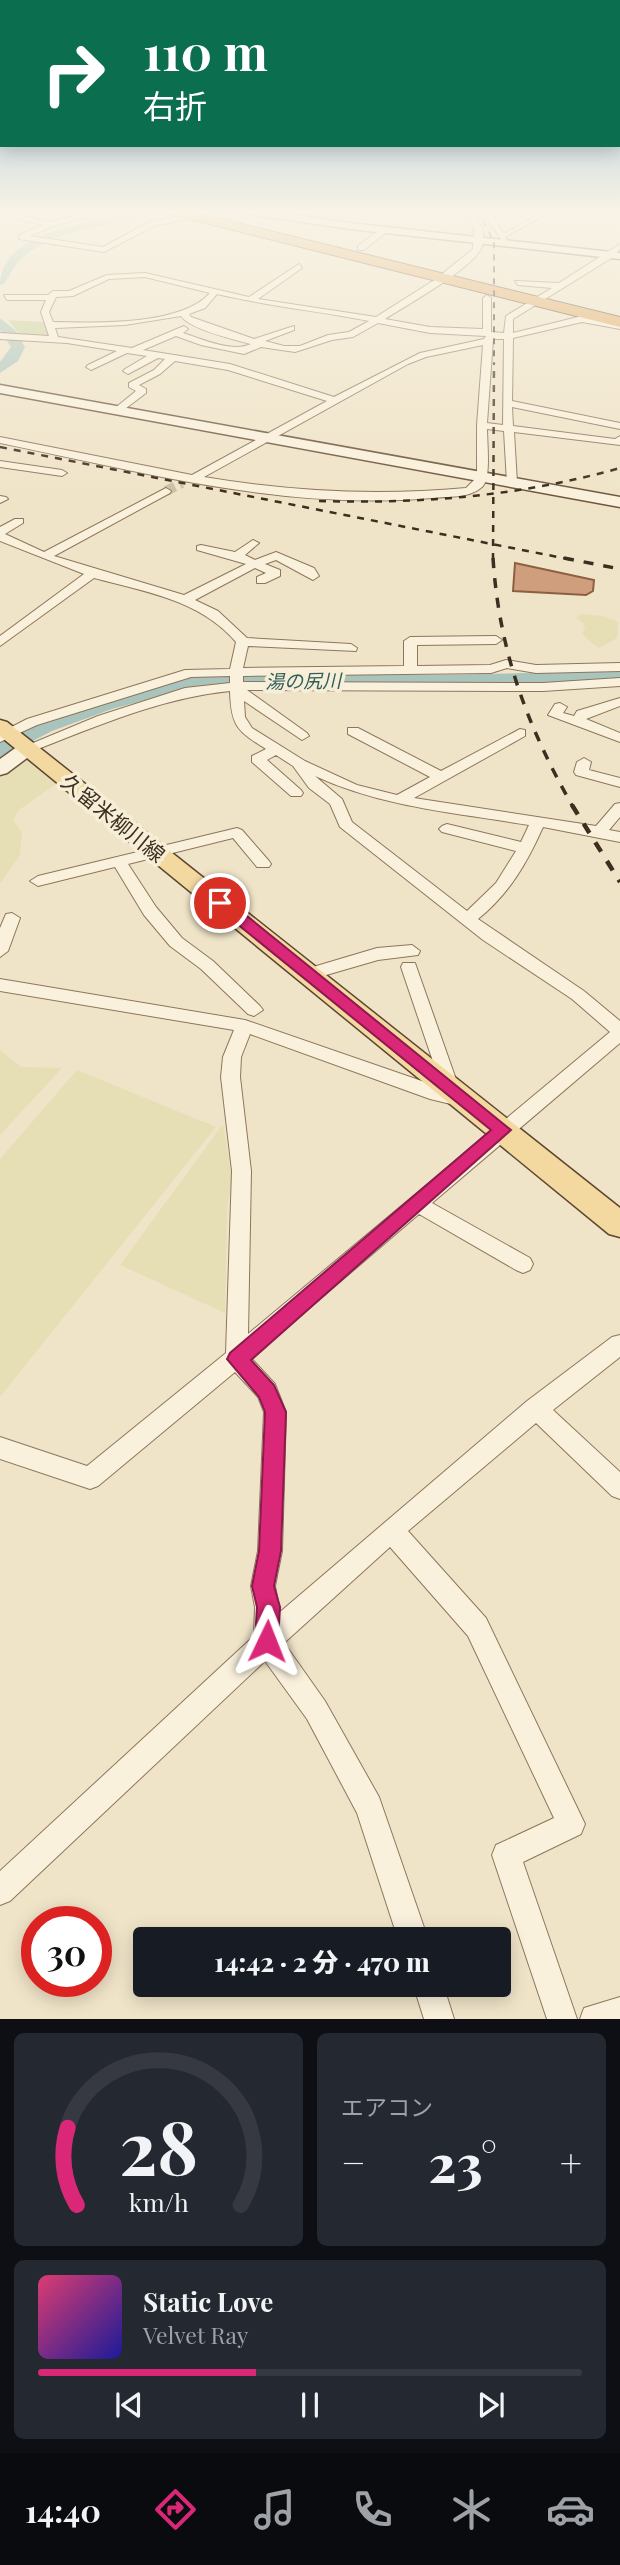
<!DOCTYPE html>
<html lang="ja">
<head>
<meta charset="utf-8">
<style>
	:root { --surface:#171b24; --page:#242831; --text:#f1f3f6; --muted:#9ea1a6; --line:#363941; --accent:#db2777 }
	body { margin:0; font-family:"Playfair Display","Noto Sans JP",serif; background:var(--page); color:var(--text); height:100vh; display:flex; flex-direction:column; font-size:26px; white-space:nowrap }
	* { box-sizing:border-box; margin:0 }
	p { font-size:23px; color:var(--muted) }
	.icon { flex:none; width:38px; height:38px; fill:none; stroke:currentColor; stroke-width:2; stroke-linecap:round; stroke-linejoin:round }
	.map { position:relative; height:2019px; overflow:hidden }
	.drawer { display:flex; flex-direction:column; gap:14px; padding:14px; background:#0d0f14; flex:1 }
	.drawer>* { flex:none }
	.guide { position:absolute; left:0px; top:0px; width:621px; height:147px; box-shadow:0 4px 18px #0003; background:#0b6e4f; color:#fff; overflow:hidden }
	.speed { position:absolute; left:21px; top:1906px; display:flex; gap:14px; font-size:35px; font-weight:700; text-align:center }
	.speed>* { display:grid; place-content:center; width:91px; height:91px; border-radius:50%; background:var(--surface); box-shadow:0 4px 18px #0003; line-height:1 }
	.speed .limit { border:10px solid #d22; background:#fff; color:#111 }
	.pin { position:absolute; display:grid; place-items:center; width:60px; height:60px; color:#fff; margin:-30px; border:4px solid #fff; border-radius:50%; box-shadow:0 2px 7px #0007 }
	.me { position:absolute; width:77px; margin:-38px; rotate:2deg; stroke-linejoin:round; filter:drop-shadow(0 0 5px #0008) }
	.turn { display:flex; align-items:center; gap:24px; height:147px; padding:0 28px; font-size:32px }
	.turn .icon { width:91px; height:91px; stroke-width:2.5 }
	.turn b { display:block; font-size:49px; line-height:60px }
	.big { font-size:52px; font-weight:800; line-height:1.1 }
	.drawer .widget { flex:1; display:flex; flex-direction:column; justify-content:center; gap:10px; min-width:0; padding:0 24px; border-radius:10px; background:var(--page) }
	.drawer .dial { align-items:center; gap:0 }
	.dial svg { height:182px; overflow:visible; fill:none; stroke:var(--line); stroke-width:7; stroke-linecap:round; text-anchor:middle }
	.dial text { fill:var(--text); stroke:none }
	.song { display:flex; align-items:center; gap:21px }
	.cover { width:84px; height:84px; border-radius:10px; background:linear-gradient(135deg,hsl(340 70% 55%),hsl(240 70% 35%)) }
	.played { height:7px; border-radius:4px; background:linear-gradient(90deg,var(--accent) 40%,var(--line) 40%) }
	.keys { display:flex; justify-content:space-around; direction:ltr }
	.heat { display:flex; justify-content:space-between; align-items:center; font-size:38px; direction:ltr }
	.drawer .tiles { flex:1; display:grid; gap:14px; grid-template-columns:1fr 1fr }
	.widget:last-child { grid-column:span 2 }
	.trip { position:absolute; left:133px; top:1927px; width:378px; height:70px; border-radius:7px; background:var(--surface); box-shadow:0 4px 18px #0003; font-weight:800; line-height:70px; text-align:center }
	.tabs { display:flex; height:112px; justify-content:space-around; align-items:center; background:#090b0e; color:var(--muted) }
	.tabs .icon { width:49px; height:49px }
	.tabs .active { color:var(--accent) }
	.tabs b { font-size:32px; color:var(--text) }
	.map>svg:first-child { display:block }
	.farmland { fill:#e6deb5 }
	.green { fill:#c9cf9b }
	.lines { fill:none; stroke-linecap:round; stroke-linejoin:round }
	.river { fill:#a9c4bc; fill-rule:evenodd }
	.building { fill:#cf9f7d; stroke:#8d5f41; stroke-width:2 }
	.street-tunnel { stroke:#ccc0a6; stroke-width:10; stroke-dasharray:10 5; stroke-linecap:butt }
	.street-casing { stroke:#8d765c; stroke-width:2 }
	.secondary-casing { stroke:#6f573f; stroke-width:3 }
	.primary-casing { stroke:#5b4430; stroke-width:3 }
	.highway-casing { stroke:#5b4430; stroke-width:2 }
	.street { fill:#faf1dc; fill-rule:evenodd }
	.secondary { fill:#faf1dc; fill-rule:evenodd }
	.primary { fill:#f3d9a0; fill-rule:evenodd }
	.highway { fill:#e0a458; fill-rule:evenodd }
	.rail-far3 { stroke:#3d2e20; stroke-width:2; stroke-dasharray:6 6; stroke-linecap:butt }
	.rail-far2 { stroke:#3d2e20; stroke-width:2.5; stroke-dasharray:7 7; stroke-linecap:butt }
	.rail-far1 { stroke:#3d2e20; stroke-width:3.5; stroke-dasharray:10 10; stroke-linecap:butt }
	.rail { stroke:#3d2e20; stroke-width:4.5; stroke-dasharray:11 11; stroke-linecap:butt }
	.route { fill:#db2777; stroke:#8e194d; stroke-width:2 }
	.labels { text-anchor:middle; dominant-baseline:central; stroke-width:7; stroke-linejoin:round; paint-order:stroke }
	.far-water-label { font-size:19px; font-style:italic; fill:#2f5d5a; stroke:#f7eed8 }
	.street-label { font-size:21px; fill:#3d2e20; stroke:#f7eed8 }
</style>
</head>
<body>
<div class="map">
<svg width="620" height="2019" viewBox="0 0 620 2019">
	<rect width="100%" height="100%" fill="#f0e4c8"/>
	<path class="farmland" d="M582,614L603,616L618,622L617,638L599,648L588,640L582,633L585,628L583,623L576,618Z
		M24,758L57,783L19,810L13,820L22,832L20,855L0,884V777Z
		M0,1050L21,1067L62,1068L0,1135Z
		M77,1070L216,1127L0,1397V1159Z
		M223,1124L232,1178L227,1210L225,1313L120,1265Z"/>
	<path class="green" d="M8,320L43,322L49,337L20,335Z"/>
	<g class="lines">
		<path class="river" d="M160,210L168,213L162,216C117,225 59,226 23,257C15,264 10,275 4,284L0,285C0,225 117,218 160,210Z
			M0,318L16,331L25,347L18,361L0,373V362L11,347L0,330Z
			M620,671V683L408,687L220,684L168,694L112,709L52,731L0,758V743C50,710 162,675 221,672C283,669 346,675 407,675C478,675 549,672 620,671Z"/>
	</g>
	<path class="building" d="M515,563L594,580L593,591L586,595L513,591Z"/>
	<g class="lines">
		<path class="street-tunnel" d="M166,491L182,483"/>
		<g class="street-casing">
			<path id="street" d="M98,210H111L53,226L30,236L103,247L149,222L210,210H225L154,226L104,252L19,239V235L43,225L0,215V211L50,222Z
				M292,210H301L287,219H281V215Z
				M465,210H473C479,220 487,234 482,246C476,267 405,306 385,319L430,327L483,329V298L487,295L491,298V332L504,333L506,316L552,288L518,285L515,281L559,283L620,244V249L613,257L513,319V333L582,316L620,323V329L582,322L513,338L512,401L620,423V429L512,407L513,426L615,439L620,436V445L514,432L517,483L512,486L507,483L504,431L487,429C487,442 491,477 483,486C470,499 448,496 432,498C285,511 142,472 0,443V437L192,475L327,401L228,370L175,361L160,374L139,385L146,389V393L121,412H115V408L136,391L129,387V383L154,370L165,359L158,358L128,374L123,371L125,369L147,356L127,353L91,370L86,367L88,365L117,351L67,343L0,339V333L49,336L41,312L46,300H7L4,295H48L53,291H69L107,275L145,273L249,297L299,264L302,268L258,299L376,317L436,279L473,249L474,229ZM145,277L210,293C181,326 95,323 53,322L49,312L56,297L73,296L109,279ZM217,294C267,306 318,311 369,321L349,332L328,335L300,346H284L265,341L294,330V326L254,339L191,317L189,314L205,308ZM181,316C189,329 235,340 251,344C232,353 202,339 183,333L188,329L184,326L132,348L58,337L55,328L125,325ZM378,323L430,333L486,336L484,339L420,353L334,397L230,364L143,350L176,336L201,345L244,354L261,347L295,352L332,340L353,337ZM493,339H504L503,425L487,423ZM483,345L477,425V477L466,488C378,496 292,492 204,477L408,364L426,357Z
				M481,210H489L502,232L506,233L545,210H554L505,237L509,243L505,245Z
				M382,228L389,230L364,250H358V246Z
				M0,461L62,470L67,473L62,476L0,467Z
				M166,488L171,491L170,493L54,556L184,595L246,564L197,550V546L201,545L235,552L253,540L259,543L245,555L255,560L276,552L314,568L319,576L313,580L276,560L265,564L280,570V576L265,583H257V577L266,573L255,568L195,600L218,611L247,638L351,644L357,648L356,651L248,646L243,668L404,666V641L410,637L496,636L502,640L496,644L417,645V666L490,665L506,660L536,665L620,663V671L536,673L507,668L491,673L243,676V682L543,683L620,678V686L543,691L247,690L307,733L309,736L302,740L244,701L245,717L252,728L305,761L357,785L397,795L430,777L348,734V728H358L441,771L520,729L525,730V736L414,798L596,826L615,804L620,803V817L609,830L620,832V842L543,827C527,863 509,894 478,919L584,991L620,1021V1043L432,1203L530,1258L533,1264L530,1270L523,1273L516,1270L419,1214L251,1358L275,1384L286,1412L282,1551L275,1586L280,1612L527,1401L612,1337L620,1335V1357L553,1410L620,1472V1499L612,1496L536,1423L408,1531L486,1618L585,1824L581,1834L523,1862L577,2019H547L492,1855L496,1845L554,1818L468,1636L390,1547L284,1643L325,1701L379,1797L428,1939H398L357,1813L307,1719L265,1661L10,1901L0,1905V1871L254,1636L255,1607L251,1586L258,1551L264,1412L258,1397L235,1372L98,1486L90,1489L0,1459V1437L87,1466L226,1353L232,1171L221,1077L223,1057L234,1030L0,991V979L245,1020L442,1088L401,967L403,963H415L458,1085L453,1091L466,1094L468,1099L466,1104L459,1106L430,1099L250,1034L241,1057L240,1077L251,1171L248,1334L610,1032L572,999L483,940L340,827L330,804L309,788L293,766L276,755L267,760L301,790L303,793L301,796H291L252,762V756L266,749C237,731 231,726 230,691C161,698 97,726 33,751L28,752L21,748L98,716L185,688L230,683V676L191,677L37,725L0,742V733L27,719L185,670L230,669L236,642C200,600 146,592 94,578L0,646V636L84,574L0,541V527L15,519H23V523L5,534L44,552ZM315,776C382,807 457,813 529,825L521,842L447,824L442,826L439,829L442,832L516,851L496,883L467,911L352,822L342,799Z
				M0,496L6,497L8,499L0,503Z
				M620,698V706L586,719L620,733V742L548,715L555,704L560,703L567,707L563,713L574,716L577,711Z
				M584,758L591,762L589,770L620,778V787L576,775L574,772L577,762Z
				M237,828L242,830L269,861L271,864L269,867H257L233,838L128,864L156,907L182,938L213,961L260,1006L263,1010L254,1016L248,1014L201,969L170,946L144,915L115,867L38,886L30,881L38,876Z
				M12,913L20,918L8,951L0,957V928L6,914Z
				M412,945L420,951L418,955L378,960L309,980L300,974L303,970L377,948Z
				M413,1984H443L454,2019H424Z
				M620,1997V2019H580L584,2008Z"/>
		</g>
		<g class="secondary-casing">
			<path id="secondary" d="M236,210H262L350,223L620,253V259L350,229L241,213Z
				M0,385L620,497V507L0,393Z
				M28,742L35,744L38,748L35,752L7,773L0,775V759L21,744Z"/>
		</g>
		<g class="primary-casing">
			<path id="primary" d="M0,720L7,722L620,1208V1237L609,1234L0,736Z"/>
		</g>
		<g class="highway-casing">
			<path id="highway" d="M163,210H185L620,317V327L165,213Z"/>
		</g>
		<use href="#street" class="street"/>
		<use href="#secondary" class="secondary"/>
		<use href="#primary" class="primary"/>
		<use href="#highway" class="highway"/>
		<path class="rail-far3" d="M478,210L494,242V365"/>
		<path class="rail-far2" d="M0,447L573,560
			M319,501C422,504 521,496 620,468
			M493,560L494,363"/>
		<path class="rail-far1" d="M493,558C499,651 527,726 573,807
			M564,558L620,569"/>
		<path class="rail" d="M572,805L620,882"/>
	</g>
	<linearGradient id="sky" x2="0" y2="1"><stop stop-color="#8fbad6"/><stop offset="0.43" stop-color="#f8f3e6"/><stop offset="1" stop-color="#f8f3e6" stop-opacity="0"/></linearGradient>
	<rect width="620" height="493" fill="url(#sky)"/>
	<path class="route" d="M220,898L226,899L511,1130L251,1360L274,1385L286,1412L281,1551L274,1586L280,1607L278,1641L275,1649L267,1652L259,1649L255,1641L257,1607L252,1586L259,1551L265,1412L259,1397L227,1359L230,1353L491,1130L215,906L213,903L215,899Z"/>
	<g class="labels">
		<g class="far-water-label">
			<text transform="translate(303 680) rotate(-1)">湯の尻川</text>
		</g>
		<g class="street-label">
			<text transform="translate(114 817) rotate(39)">久留米柳川線</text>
		</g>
	</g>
</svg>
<div class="speed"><div class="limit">30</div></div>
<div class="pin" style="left:220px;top:903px;background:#d93025"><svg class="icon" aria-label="arrive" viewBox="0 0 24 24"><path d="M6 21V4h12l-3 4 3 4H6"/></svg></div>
<svg class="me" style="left:267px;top:1641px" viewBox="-20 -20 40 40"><path d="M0-17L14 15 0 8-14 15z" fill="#db2777" stroke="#fff" stroke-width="4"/></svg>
<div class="trip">14:42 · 2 分 · 470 m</div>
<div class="guide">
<div class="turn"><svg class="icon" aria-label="right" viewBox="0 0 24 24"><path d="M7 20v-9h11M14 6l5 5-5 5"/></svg><div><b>110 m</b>右折</div></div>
</div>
</div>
<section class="drawer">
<div class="tiles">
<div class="widget dial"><svg viewBox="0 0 100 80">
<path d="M14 69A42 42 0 1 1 86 69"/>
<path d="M14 69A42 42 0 0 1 10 35" stroke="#db2777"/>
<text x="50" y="56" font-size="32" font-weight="700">28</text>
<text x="50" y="72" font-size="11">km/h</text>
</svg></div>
<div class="widget"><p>エアコン</p>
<div class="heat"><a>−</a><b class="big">23°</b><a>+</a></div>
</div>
<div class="widget">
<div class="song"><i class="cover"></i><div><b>Static Love</b><p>Velvet Ray</p></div></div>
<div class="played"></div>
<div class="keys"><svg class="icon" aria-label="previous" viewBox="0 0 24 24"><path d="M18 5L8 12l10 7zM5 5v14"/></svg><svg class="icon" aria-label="pause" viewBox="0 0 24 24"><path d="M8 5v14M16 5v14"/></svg><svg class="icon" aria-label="next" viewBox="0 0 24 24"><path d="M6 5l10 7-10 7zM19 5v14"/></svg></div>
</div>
</div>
</section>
<nav class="tabs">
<b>14:40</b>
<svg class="icon active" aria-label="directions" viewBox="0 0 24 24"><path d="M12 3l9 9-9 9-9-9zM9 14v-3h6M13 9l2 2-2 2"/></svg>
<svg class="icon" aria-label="music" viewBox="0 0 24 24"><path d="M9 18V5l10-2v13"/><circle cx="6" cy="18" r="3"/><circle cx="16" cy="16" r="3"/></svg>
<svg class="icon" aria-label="phone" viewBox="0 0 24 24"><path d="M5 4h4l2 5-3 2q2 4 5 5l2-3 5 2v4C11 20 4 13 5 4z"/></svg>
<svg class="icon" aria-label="climate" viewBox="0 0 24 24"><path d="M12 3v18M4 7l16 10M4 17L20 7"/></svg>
<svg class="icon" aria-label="car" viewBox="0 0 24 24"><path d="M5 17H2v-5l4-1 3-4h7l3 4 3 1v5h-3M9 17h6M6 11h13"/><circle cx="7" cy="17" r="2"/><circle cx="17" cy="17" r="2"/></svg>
</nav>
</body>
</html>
